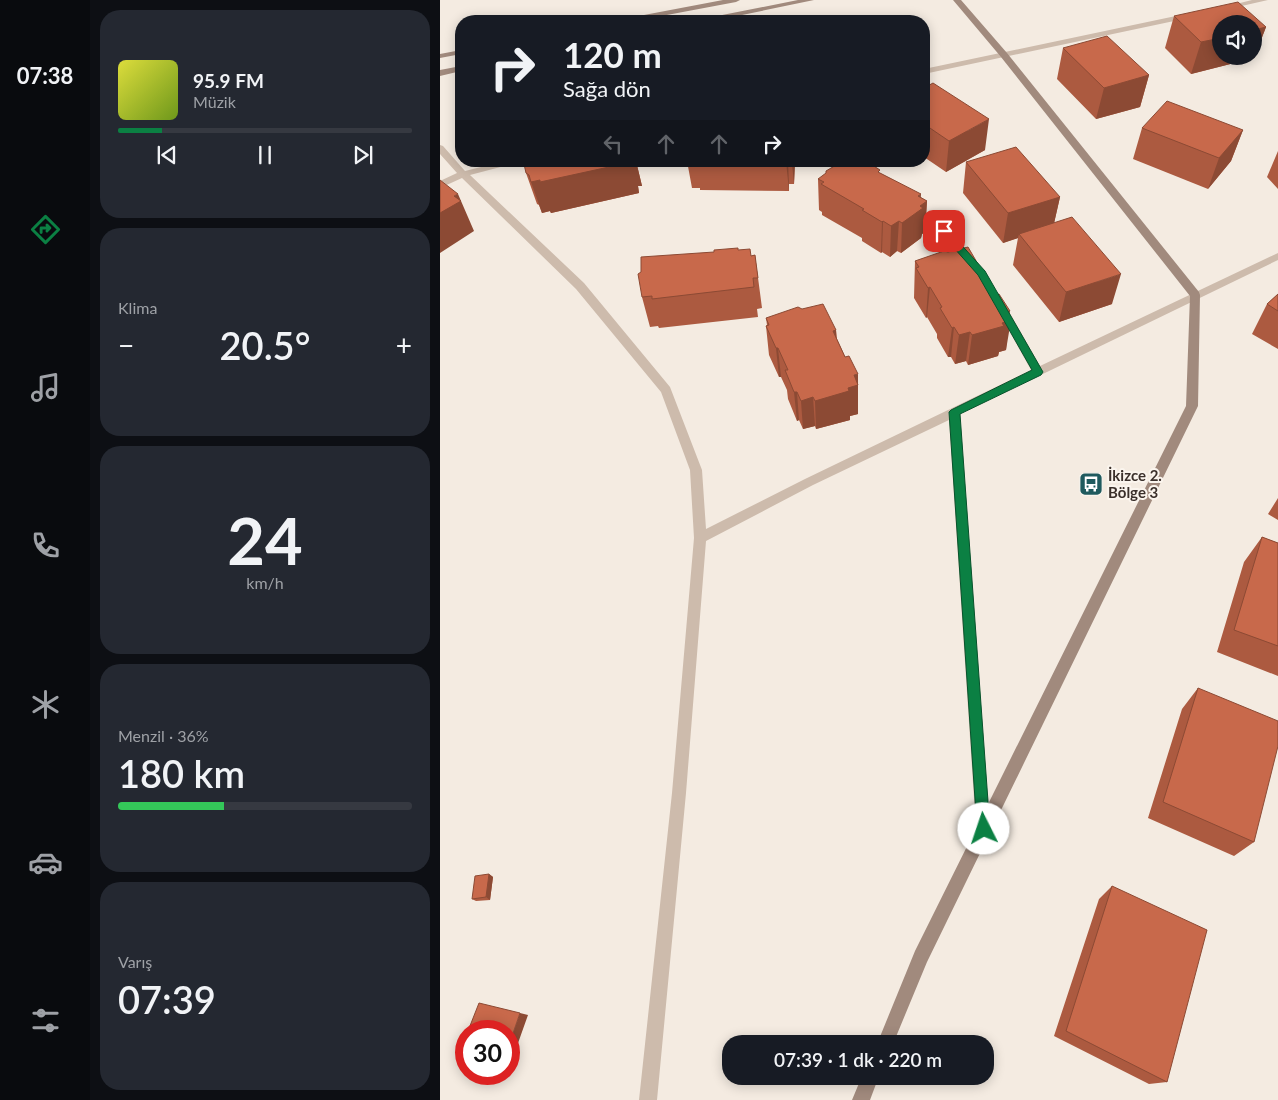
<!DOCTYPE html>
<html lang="tr">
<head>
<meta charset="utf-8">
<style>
	:root { --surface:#171b24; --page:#242831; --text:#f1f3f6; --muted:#9ea1a6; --line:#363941; --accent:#0b8043 }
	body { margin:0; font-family:Lato,sans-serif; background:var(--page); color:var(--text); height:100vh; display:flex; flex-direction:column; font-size:19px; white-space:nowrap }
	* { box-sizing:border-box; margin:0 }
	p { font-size:16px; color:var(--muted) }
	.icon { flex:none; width:28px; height:28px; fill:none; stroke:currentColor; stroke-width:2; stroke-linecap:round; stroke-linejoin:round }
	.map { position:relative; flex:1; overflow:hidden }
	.side { display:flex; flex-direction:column; gap:10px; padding:10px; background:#0d0f14; width:350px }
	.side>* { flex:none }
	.guide { position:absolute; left:15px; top:15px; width:475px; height:152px; border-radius:20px; box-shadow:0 2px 12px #0003; background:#171b24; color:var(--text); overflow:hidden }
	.controls { position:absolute; left:772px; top:15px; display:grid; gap:10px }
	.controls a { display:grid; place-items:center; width:50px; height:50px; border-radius:50%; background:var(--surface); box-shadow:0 2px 12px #0003; font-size:25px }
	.speed { position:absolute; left:15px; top:1020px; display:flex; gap:10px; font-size:25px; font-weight:700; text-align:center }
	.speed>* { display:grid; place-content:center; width:65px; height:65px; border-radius:50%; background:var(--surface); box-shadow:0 2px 12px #0003; line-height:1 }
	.speed .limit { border:8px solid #d22; background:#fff; color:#111 }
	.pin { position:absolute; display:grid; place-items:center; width:42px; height:42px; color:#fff; margin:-21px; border-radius:10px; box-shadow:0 2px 8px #0006 }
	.me { position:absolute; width:55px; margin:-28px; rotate:356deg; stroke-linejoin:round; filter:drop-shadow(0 0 4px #0008) }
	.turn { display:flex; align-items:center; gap:18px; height:105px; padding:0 25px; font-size:22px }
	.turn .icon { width:65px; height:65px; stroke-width:2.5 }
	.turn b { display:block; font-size:35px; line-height:42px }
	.lanes { display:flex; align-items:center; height:48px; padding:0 25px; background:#0003; justify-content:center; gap:25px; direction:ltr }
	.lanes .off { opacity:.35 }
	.big { font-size:38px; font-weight:600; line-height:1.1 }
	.side .tile { flex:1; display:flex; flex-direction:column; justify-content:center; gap:8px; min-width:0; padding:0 18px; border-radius:20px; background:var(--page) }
	.side .dial { align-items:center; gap:0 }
	.dial b { font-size:65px; line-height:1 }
	.song { display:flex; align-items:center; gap:15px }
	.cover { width:60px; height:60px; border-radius:8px; background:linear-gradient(135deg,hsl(60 70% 55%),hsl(80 70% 35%)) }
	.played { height:5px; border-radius:2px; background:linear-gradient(90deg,var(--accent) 15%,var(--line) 15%) }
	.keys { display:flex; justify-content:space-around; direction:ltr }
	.heat { display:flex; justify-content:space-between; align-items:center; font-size:28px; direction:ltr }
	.charge { height:8px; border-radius:4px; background:linear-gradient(90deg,#34c759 36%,var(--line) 0) }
	.trip { position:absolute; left:282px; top:1035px; width:272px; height:50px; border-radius:20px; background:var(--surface); box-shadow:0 2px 12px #0003; font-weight:600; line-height:50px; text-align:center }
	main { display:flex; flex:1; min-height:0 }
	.tab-bar { display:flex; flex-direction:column; width:90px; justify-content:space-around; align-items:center; background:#090b0e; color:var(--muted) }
	.tab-bar .icon { width:35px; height:35px }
	.tab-bar .current { color:var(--accent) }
	.tab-bar b { font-size:22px; color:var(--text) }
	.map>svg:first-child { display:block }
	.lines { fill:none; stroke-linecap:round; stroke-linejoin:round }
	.street { fill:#cdbbac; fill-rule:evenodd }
	.secondary { fill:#a18a7d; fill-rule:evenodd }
	.wall { fill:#ac5a40 }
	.shaded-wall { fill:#8c4a34 }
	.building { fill:#c8694b; stroke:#8c4a34 }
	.route { fill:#0b8043; stroke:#07532c }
	.labels { text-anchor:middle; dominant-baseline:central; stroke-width:4; stroke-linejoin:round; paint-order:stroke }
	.poi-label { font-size:15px; font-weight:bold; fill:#3b302b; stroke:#fbf5ee; text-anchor:start }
</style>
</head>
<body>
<main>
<nav class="tab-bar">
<b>07:38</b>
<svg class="icon current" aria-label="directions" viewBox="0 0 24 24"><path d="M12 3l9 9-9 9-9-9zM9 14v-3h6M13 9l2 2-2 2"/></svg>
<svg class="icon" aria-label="music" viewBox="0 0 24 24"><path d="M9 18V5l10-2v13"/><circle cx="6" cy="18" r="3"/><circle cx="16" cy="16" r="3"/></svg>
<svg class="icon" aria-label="phone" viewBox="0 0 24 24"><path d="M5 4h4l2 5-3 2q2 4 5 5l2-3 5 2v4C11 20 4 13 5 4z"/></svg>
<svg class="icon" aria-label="climate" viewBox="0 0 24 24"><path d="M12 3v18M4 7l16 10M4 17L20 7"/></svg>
<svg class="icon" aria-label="car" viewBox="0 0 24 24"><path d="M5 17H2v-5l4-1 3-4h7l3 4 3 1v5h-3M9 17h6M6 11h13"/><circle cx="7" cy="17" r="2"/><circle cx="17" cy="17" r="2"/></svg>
<svg class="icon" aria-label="filters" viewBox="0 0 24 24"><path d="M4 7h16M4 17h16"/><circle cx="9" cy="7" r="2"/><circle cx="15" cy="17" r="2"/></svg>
</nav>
<section class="side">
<div class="tile">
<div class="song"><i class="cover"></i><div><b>95.9 FM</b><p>Müzik</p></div></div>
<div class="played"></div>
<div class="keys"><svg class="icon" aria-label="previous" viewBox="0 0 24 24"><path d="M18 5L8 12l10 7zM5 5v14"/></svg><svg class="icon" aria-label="pause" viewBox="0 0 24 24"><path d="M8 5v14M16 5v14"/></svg><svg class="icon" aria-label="next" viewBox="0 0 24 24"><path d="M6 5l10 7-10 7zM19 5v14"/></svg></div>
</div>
<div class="tile"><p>Klima</p>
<div class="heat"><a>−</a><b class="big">20.5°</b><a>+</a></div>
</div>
<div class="tile dial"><b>24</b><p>km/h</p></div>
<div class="tile"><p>Menzil · 36%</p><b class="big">180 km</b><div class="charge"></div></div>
<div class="tile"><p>Varış</p><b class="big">07:39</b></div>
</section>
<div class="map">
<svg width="838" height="1100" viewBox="0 0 838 1100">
	<rect width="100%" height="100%" fill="#f4ebe1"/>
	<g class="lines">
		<path class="street" d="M812,0H828L784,10L780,8Z
			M750,13H753V17L484,74V69Z
			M0,145L3,146L25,171L65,161H83L30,175L144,283L230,387L262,470L266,529L365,479L591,370L558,311L559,308H567L600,366L838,253V260L520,414L550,829L548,834L543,836L538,834L536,829L509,420L373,485L266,541L246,793L217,1100H199L232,793L254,538L250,470L221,392L136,289L22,178L0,188V181L17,173L0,154Z
			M377,161H390L414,172L412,174H406Z
			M472,203L506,229L535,259V263H527L500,233L469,208L467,206Z"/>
		<path class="secondary" d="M283,0H300L296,2L195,21H179L183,19Z
			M358,0H374L273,21H258L262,19Z
			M513,0H521L567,53L759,292L760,295L758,406L487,962L453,1044H437L475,951L746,406L750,296L561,57Z
			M21,50V54L0,58V54Z
			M21,66V71L0,76V70Z
			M422,1076H439L430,1100H412Z"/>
	</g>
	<path class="wall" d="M734,16L826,27L814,58L751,74L725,48Z
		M623,48L709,75L700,107L656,119L617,79Z
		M484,88L545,150L506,172L484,157Z
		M702,128L803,130L791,161L768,189L693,159Z
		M838,151V189L827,177Z
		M86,161H196L202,186H198L199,193L111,213L110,211L102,213L99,205L97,204L86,173Z
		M247,161H355L354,184H349V191L260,190V188H252Z
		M526,162L620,197L614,223L672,304L619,322L573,265L578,238L563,243L523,193Z
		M440,173L487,201L485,232L482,234L481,238L461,253L457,251L450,257L442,252L441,253L422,241V238L382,215V212L379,210L378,179Z
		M298,250L311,256L315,255L322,308L317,309L318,317L219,328L218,326L210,327L202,297L274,252Z
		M475,261L556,295L569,316L566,350L559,352L558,356L528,365L526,361L515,364L511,357H508L497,338V334L487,317L486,318L474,298Z
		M838,294V349L812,334L827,304Z
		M326,318L396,330L397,339L418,385V414L410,416V420L376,429L375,426L363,429L359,420L357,421L348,399L347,390L341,377H339L329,355L326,326L327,325Z
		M838,498V520L828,514Z
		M822,537L838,543V676L777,652L804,562Z
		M758,688L814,842L794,856L708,818L742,709Z
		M49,874L53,877L50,900L36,901L32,899Z
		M672,886L727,1082L709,1084L614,1036L659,899Z"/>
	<path class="shaded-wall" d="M826,27L814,58L751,74L761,42L781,38V56H814V30Z
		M709,75L700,107L656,119L664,88Z
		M549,119L545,150L506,172L509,141Z
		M803,130L791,161L768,189L779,158Z
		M191,161H196L202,186H198L199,193L111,213L110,211L102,213L91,182Z
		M346,161H348L349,184V191Z
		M352,161H355L354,184L352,163Z
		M18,194L34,231L0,253V213L14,196Z
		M481,194L480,210V206L487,201L485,232L482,234L481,238L461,253L462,223L478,196Z
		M620,197L613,228L579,234L578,238L563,243L568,213Z
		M443,221L442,252L441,253L442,222Z
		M459,221L457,251L450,257L451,226Z
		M681,274L672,304L619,322L626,292Z
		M490,287L487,317L486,318L488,288Z
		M570,311L568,321L571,320L566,350L559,352L558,356L528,365L532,335L566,312Z
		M514,327L511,357H508L512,328Z
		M396,330L397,360L393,331Z
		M530,332L526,361L515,364L519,335Z
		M336,348H338L341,377H339Z
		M418,374V414L410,416V420L376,429L375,401L408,388L414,375Z
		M354,392H357L359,420L357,421Z
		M373,397L375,426L363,429L361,401Z
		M49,874L53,877L50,900L46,897Z
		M80,1013L88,1015L72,1060L69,1059V1045Z"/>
	<path class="building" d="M798,2L826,27L814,30V24H781V38L761,42L734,16Z
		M667,36L709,75L664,88L623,48Z
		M493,83L549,119L509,141L484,124V88Z
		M727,101L803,130L779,158L702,128Z
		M576,147L620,197L568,213L526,162Z
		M86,161H192V162L100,182V180L91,182L89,175L86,173L84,164L86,162Z
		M403,161H426L440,170L438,172L481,194L478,196L487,201L480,206L483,208L462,223L459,221L451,226L443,221L442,222L422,210L424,209L381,184L384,182L378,179L386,173V171Z
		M0,180L18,194L14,196L21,201L0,213Z
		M632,217L681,274L626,292L579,234Z
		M528,247L556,295L559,294L570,311L566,312L571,320L562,323L564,326L532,335L530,332L519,335L514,327L512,328L500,308L502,307L490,287L488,288L476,268L479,267L475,261L504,251L508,252Z
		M298,248V250L310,249L311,256L315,255L318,278H313L314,287L212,299V296L202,297L198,274L201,272V257L274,252V250Z
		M838,294V311L827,304Z
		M383,304L396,330L393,331L405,357L409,356L418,374L414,375L418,385L408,388L409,391L375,401L373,397L361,401L357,392H354L345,370H348L338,348H336L326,326L329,325L326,318L358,307L362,309Z
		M822,537L838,543V646L794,630Z
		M758,688L838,721V746L814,842L723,802Z
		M49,874L46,897L32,899L35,876Z
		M672,886L767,930L727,1082L626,1031Z
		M39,1003L80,1013L69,1045V1031H28Z
		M26,1036V1049L22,1048Z"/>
	<path class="route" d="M504,228L507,229L545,271L603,372L601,375L520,414L550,829L548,834L544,836L539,834L537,829L509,412L511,410L592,370L538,275L499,231Z"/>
	<defs>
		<g id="bus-square" transform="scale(1.25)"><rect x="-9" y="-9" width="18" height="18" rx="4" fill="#1f5a5e" stroke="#fbf5ee"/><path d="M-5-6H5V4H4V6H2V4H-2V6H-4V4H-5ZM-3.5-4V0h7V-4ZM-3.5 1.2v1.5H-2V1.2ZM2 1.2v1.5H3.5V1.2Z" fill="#fff"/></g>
	</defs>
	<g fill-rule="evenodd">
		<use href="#bus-square" x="651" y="484"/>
	</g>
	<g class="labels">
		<g class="poi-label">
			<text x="668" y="475">İkizce 2.<tspan x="668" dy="17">Bölge 3</tspan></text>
		</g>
	</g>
</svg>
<div class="controls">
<a><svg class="icon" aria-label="sound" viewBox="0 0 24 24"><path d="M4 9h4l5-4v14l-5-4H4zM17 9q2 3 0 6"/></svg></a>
</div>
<div class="speed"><div class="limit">30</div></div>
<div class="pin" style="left:504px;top:231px;background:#d93025"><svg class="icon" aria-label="arrive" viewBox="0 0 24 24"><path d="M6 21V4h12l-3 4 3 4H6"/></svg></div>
<svg class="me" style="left:544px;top:829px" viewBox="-20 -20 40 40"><circle r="19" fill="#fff"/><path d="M0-13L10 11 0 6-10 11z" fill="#0b8043"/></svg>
<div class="trip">07:39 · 1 dk · 220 m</div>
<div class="guide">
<div class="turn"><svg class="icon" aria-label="right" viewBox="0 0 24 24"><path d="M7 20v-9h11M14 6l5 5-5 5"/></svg><div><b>120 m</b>Sağa dön</div></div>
<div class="lanes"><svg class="icon off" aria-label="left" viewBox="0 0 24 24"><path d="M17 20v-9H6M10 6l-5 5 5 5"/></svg><svg class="icon off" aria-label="ahead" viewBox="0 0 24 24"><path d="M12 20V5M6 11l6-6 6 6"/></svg><svg class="icon off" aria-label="ahead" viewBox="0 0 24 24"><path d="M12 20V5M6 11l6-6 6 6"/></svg><svg class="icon" aria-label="right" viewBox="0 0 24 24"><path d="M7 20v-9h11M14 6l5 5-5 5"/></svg></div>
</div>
</div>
</main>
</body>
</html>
